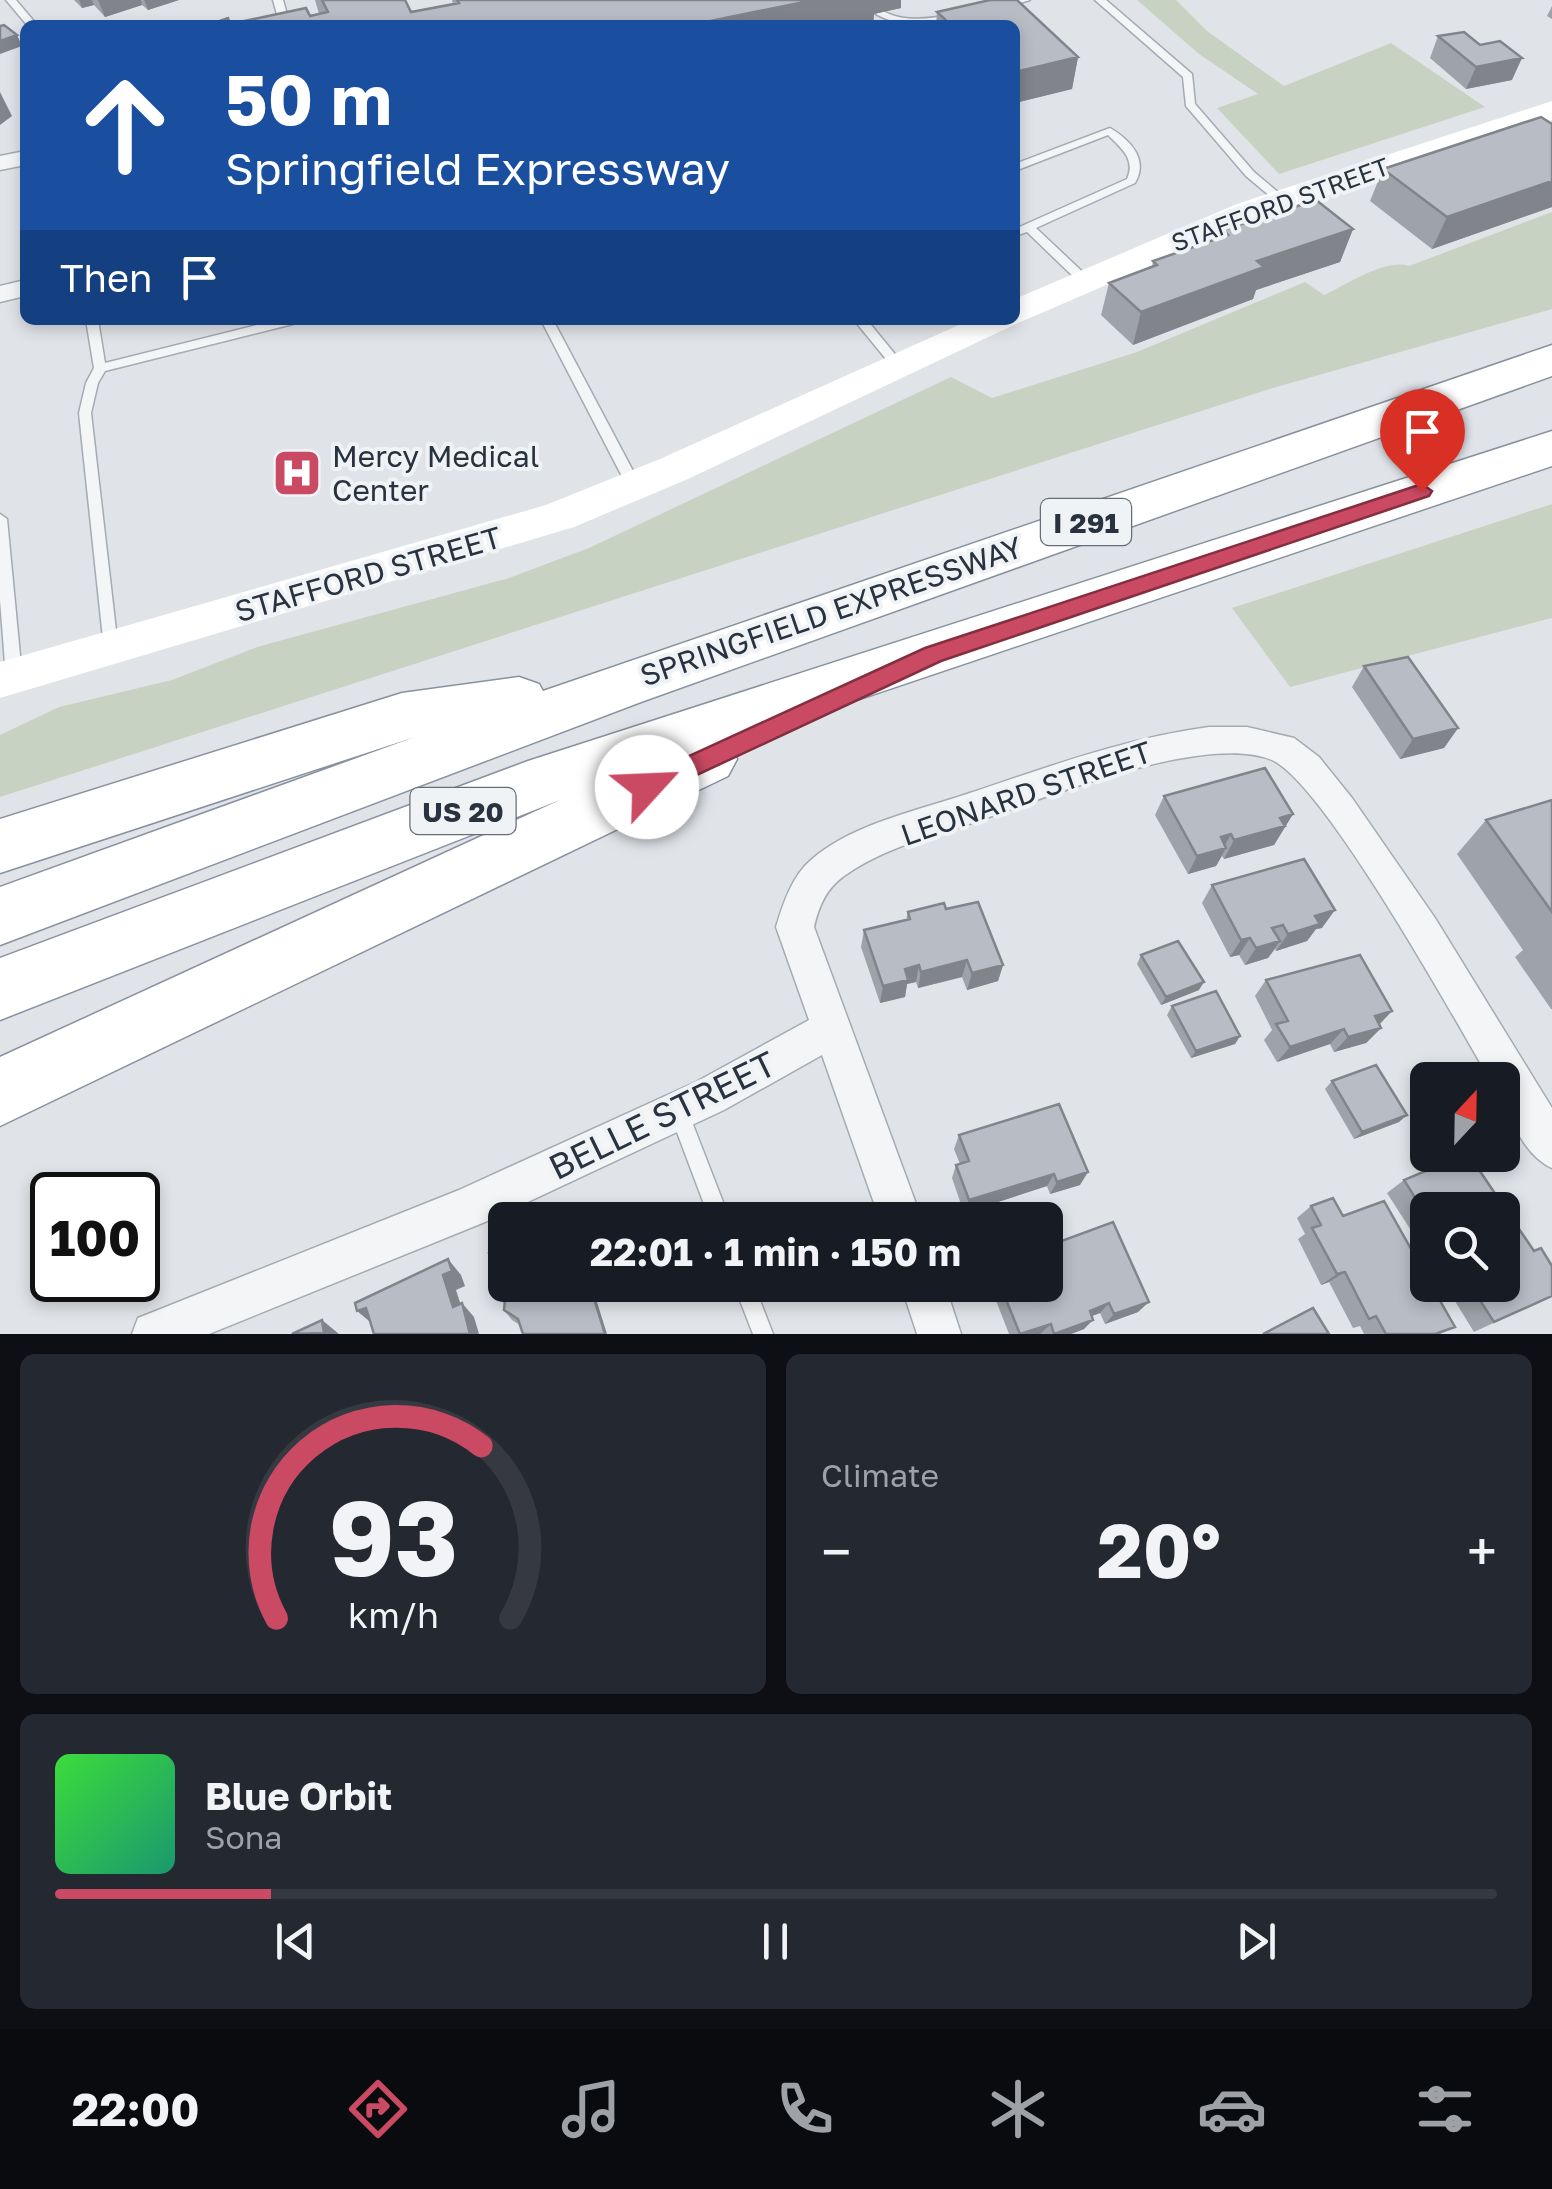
<!DOCTYPE html>
<html lang="en">
<head>
<meta charset="utf-8">
<style>
	:root { --surface:#171b24; --page:#242831; --text:#f1f3f6; --muted:#9ea1a6; --line:#363941; --accent:#ca4963 }
	body { margin:0; font-family:"Golos Text",sans-serif; background:var(--page); color:var(--text); height:100vh; display:flex; flex-direction:column; font-size:38px; white-space:nowrap }
	* { box-sizing:border-box; margin:0 }
	p { font-size:32px; color:var(--muted) }
	.icon { flex:none; width:55px; height:55px; fill:none; stroke:currentColor; stroke-width:2; stroke-linecap:round; stroke-linejoin:round }
	.map { position:relative; height:1334px; overflow:hidden }
	.panel { display:flex; flex-direction:column; gap:20px; padding:20px; background:#0d0f14; flex:1 }
	.panel>* { flex:none }
	.hud { position:absolute; left:20px; top:20px; width:1000px; height:305px; border-radius:15px; box-shadow:0 5px 15px #0003; background:#1a4fa0; color:#fff; overflow:hidden }
	.needle { width:65px; rotate:22deg }
	.tools { position:absolute; left:1410px; top:1062px; display:grid; gap:20px }
	.tools a { display:grid; place-items:center; width:110px; height:110px; border-radius:15px; background:var(--surface); box-shadow:0 5px 15px #0003; font-size:50px }
	.speed { position:absolute; left:30px; top:1172px; display:flex; gap:20px; font-size:50px; font-weight:700; text-align:center }
	.speed>* { display:grid; place-content:center; width:130px; height:130px; border-radius:50%; background:var(--surface); box-shadow:0 5px 15px #0003; line-height:1 }
	.speed .limit { border:5px solid #111; border-radius:15px; background:#fff; color:#111 }
	.pin { position:absolute; display:grid; place-items:center; width:85px; height:85px; color:#fff; margin:-102px -42px; border-radius:50% 50% 50% 0; rotate:-45deg; box-shadow:0 0 10px #0007 }
	.pin .icon { rotate:45deg }
	.me { position:absolute; width:110px; margin:-55px; rotate:65deg; stroke-linejoin:round; filter:drop-shadow(0 0 8px #0008) }
	.turn { display:flex; align-items:center; gap:35px; height:210px; padding:0 40px; font-size:45px }
	.turn .icon { width:130px; height:130px; stroke-width:2.5 }
	.turn b { display:block; font-size:70px; line-height:85px }
	.then { display:flex; align-items:center; height:95px; padding:0 40px; background:#0003; gap:20px; font-size:38px }
	.big { font-size:75px; font-weight:700; line-height:1.1 }
	.panel .widget { flex:1; display:flex; flex-direction:column; justify-content:center; gap:15px; min-width:0; padding:0 35px; border-radius:15px; background:var(--page) }
	.panel .dial { align-items:center; gap:0 }
	.dial svg { height:260px; overflow:visible; fill:none; stroke:var(--line); stroke-width:7; stroke-linecap:round; text-anchor:middle }
	.dial text { fill:var(--text); stroke:none }
	.song { display:flex; align-items:center; gap:30px }
	.cover { width:120px; height:120px; border-radius:15px; background:linear-gradient(135deg,hsl(120 70% 55%),hsl(160 70% 35%)) }
	.played { height:10px; border-radius:5px; background:linear-gradient(90deg,var(--accent) 15%,var(--line) 15%) }
	.keys { display:flex; justify-content:space-around; direction:ltr }
	.heat { display:flex; justify-content:space-between; align-items:center; font-size:55px; direction:ltr }
	.panel .tiles { flex:1; display:grid; gap:20px; grid-template-columns:1fr 1fr }
	.widget:last-child { grid-column:span 2 }
	.trip { position:absolute; left:488px; top:1202px; width:575px; height:100px; border-radius:15px; background:var(--surface); box-shadow:0 5px 15px #0003; font-weight:700; line-height:100px; text-align:center }
	.tabs { display:flex; height:160px; justify-content:space-around; align-items:center; background:#090b0e; color:var(--muted) }
	.tabs .icon { width:70px; height:70px }
	.tabs .active { color:var(--accent) }
	.tabs b { font-size:45px; color:var(--text) }
	.map>svg:first-child { display:block }
	.green { fill:#c7d2c2 }
	.lines { fill:none; stroke-linecap:round; stroke-linejoin:round }
	.lane-casing { stroke:#a5abb3; stroke-width:3 }
	.street-casing { stroke:#a5abb3; stroke-width:3 }
	.highway-casing { stroke:#88929f; stroke-width:3 }
	.lane { fill:#f3f5f7; fill-rule:evenodd }
	.street { fill:#f3f5f7; fill-rule:evenodd }
	.secondary { fill:#fff; fill-rule:evenodd }
	.highway { fill:#fff; fill-rule:evenodd }
	.wall { fill:#9ea3a9 }
	.shaded-wall { fill:#81848a }
	.building { fill:#b8bdc5; stroke:#81848a; stroke-width:2.5 }
	.route { fill:#ca4963; stroke:#832f40; stroke-width:2.5 }
	.labels { text-anchor:middle; dominant-baseline:central; stroke-width:8; stroke-linejoin:round; paint-order:stroke }
	.far-street-label { font-size:25px; fill:#293340; stroke:#f0f3f6 }
	.shield { fill:#f0f3f6; stroke:#656d77; stroke-width:2.5 }
	.shield-label { font-size:28px; font-weight:bold; fill:#293340 }
	.poi-label { font-size:30px; fill:#293340; stroke:#f0f3f6; text-anchor:start }
	.street-label { font-size:30px; fill:#293340; stroke:#f0f3f6 }
	.near-street-label { font-size:35px; fill:#293340; stroke:#f0f3f6 }
</style>
</head>
<body>
<div class="map">
<svg width="1552" height="1334" viewBox="0 0 1552 1334">
	<rect width="100%" height="100%" fill="#e0e4e9"/>
	<path class="green" d="M1137,0H1176L1207,31L1284,86L1391,43L1485,107L1279,174L1217,108L1258,94L1199,54Z
		M1552,212V309L1273,388L0,797V735L59,707L172,680L257,647L509,578L589,548L951,377L992,398L1137,352L1305,282L1324,295C1346,285 1386,258 1409,266Z
		M1552,504V618L1290,687L1232,608Z"/>
	<g class="lines">
		<g class="lane-casing">
			<path id="lane" d="M6,0H16L37,25H27Z
				M273,0H283L290,25H280Z
				M858,0C871,0 876,8 887,13C907,22 931,19 952,14L957,17C926,32 882,26 858,0Z
				M1013,0H1030L999,9L994,6Z
				M1095,0H1106L1192,74L1195,104L1254,172L1285,198V202H1277L1246,176L1186,106L1183,77Z
				M1110,128C1130,140 1149,159 1135,183L1036,228L1089,278V284H1081L1027,232L1015,236V229L1127,179C1136,159 1121,148 1108,135L1015,171V164Z
				M86,320H98L105,363L277,320H299L293,324L105,371L98,383L91,413L118,648L116,652H106L104,648L79,413L86,383L94,368Z
				M541,320H553L641,486L639,489L634,491L627,486Z
				M854,320H867L903,364V370H895Z
				M0,514L7,519L22,676L19,680H9L6,676L0,600Z
				M678,1102L685,1104L730,1220H710L669,1111L671,1104Z
				M734,1285H754L773,1334H753Z"/>
		</g>
		<g class="street-casing">
			<path id="street" d="M25,151V165L0,170V156Z
				M25,280V296L0,302V286Z
				M1209,727H1247L1294,738L1319,757L1352,798L1435,918L1552,1108V1168C1524,1156 1502,1109 1502,1080H1490C1456,1021 1324,783 1272,760C1206,732 1044,798 978,821C933,836 883,848 844,876C826,889 819,906 814,927L922,1220H880L822,1055L724,1110L485,1222L209,1334H132L138,1318L459,1190L696,1082L809,1020L776,927C783,904 792,876 811,860C853,823 921,810 973,792C1051,766 1126,738 1209,727Z
				M901,1285H945L961,1334H917Z"/>
		</g>
		<g class="highway-casing">
			<path id="highway" d="M1552,345V376L641,702L0,945V887L415,737L0,873V819L402,693L519,677L539,684L543,691Z
				M1552,431V466L729,743L737,759L728,776L0,1126V1057L560,800L0,1020V958L528,761Z"/>
		</g>
		<use href="#lane" class="lane"/>
		<use href="#street" class="street"/>
		<path class="secondary" d="M1552,101V120L1261,218L1016,324L688,479L574,527L0,698V662L546,505L660,459L970,320H1015V299L1237,204Z"/>
		<use href="#highway" class="highway"/>
	</g>
	<path class="wall" d="M74,0H179L148,10L142,5L105,17L94,5L82,8Z
		M315,0H405L411,12L453,4L452,0H901V8L874,14L873,25H208L319,14Z
		M990,0H1017L1078,57L1072,89L1015,103V25H936L937,12Z
		M1552,6V19L1547,16Z
		M1438,36L1480,45L1512,80L1466,89L1430,58Z
		M1552,124V207L1432,249L1370,201L1383,169Z
		M1353,229L1340,262L1256,290L1253,299L1133,345L1101,315L1109,283L1152,267L1153,261L1220,238L1223,230Z
		M1364,666L1458,728L1444,748L1400,759L1352,687Z
		M1164,796L1293,814L1274,845L1224,859L1222,856L1216,866L1188,874L1155,815Z
		M1552,800V1009H1551L1515,957L1523,950L1457,854L1486,820Z
		M1212,885L1322,928L1316,929L1307,941L1276,951L1275,949L1268,958L1245,965L1239,955L1230,957L1202,903Z
		M946,909L1003,965L998,981L967,990L962,977L918,988L916,982L907,984L905,997L880,1003L861,947L864,930L906,920L908,912Z
		M1141,955L1199,990L1161,1005L1137,964Z
		M1266,980L1379,1024L1381,1028L1366,1043L1334,1052L1330,1044L1277,1062L1264,1040L1272,1030L1255,996Z
		M1172,1006L1240,1036L1235,1044L1191,1058L1167,1015Z
		M1332,1081L1399,1122L1354,1139L1325,1089Z
		M959,1135L1080,1185L1050,1194L1047,1186L964,1213L952,1178L956,1165L960,1164L954,1149Z
		M1404,1180L1534,1251L1552,1296L1474,1332L1445,1285H1502L1428,1210V1257L1387,1193Z
		M1311,1206L1343,1216L1455,1327L1440,1334H1364L1360,1326L1353,1328L1329,1282L1321,1285L1298,1239L1305,1234L1297,1218Z
		M505,1245V1285H600L596,1299L520,1325L512,1320L504,1310L506,1289L502,1275H500L493,1265Z
		M990,1285H1045L1138,1312L1105,1324L1100,1313L1092,1316L1084,1329L1071,1334H1009Z"/>
	<path class="shaded-wall" d="M79,0H92L94,5L82,8Z
		M98,0H141L142,5L105,17Z
		M144,0H179L148,10Z
		M814,0H901V8L874,14L873,25H711L710,21Z
		M17,35L22,46L0,54V41Z
		M1078,57L1072,89L1015,103V72Z
		M1522,58L1512,80L1466,89L1476,67Z
		M0,92L12,116L0,125Z
		M1552,181V207L1432,249L1447,217Z
		M1353,229L1340,262L1256,290L1253,299L1133,345L1141,312L1257,261Z
		M1458,728L1444,748L1400,759L1413,739Z
		M1293,814L1274,845L1224,859L1234,840L1280,818Z
		M1231,834L1223,849L1226,848L1216,866L1188,874L1197,856L1221,837Z
		M1335,910L1322,928L1316,929L1307,941L1276,951L1288,934L1315,916Z
		M1250,938L1239,955L1230,957L1241,940Z
		M1280,941L1268,958L1245,965L1256,948Z
		M967,960L962,977L918,988L921,972Z
		M919,965L916,982L907,984L905,997L880,1003L883,986L905,969Z
		M1003,965L998,981L967,990L972,973Z
		M1204,982L1199,990L1161,1005L1166,997Z
		M1392,1011L1377,1027L1375,1016Z
		M1381,1028L1366,1043L1334,1052L1348,1037Z
		M1344,1029L1330,1044L1277,1062L1290,1047Z
		M1240,1036L1235,1044L1191,1058L1196,1051Z
		M1407,1115L1399,1122L1354,1139L1362,1132Z
		M1088,1172L1080,1185L1050,1194L1057,1182Z
		M1054,1174L1047,1186L964,1213L969,1200Z
		M448,1259L461,1275L465,1286L456,1290L466,1321L453,1307L443,1275Z
		M498,1262L505,1273L500,1275L493,1265Z
		M1345,1272L1329,1282L1321,1285L1337,1274Z
		M592,1285H600L596,1299L607,1334H605L591,1289Z
		M1149,1302L1138,1312L1105,1324L1114,1314Z
		M462,1303L474,1317L479,1334H470Z
		M1109,1303L1100,1313L1081,1320L1090,1311Z
		M366,1308L374,1325L357,1311Z
		M322,1320L339,1334H321Z
		M1093,1320L1084,1329L1071,1334H1054Z
		M1051,1324L1040,1334H1021Z"/>
	<path class="building" d="M322,0H405L411,12L459,3L457,0H814L710,21L713,25H208L228,18L230,24L306,8L310,16L328,12Z
		M990,0H1017L1078,57L1015,72V25H951L937,12Z
		M4,25L17,35L0,41V26Z
		M1464,32L1480,45L1500,41L1522,58L1476,67L1438,36Z
		M1541,117L1552,124V181L1447,217L1383,169Z
		M1316,200L1353,229L1257,261L1264,267L1141,312L1109,283L1157,265L1153,261L1228,235L1223,230Z
		M1408,657L1458,728L1413,739L1364,666Z
		M1265,768L1293,814L1280,818L1285,826L1234,840L1231,834L1221,837L1226,848L1197,856L1164,796Z
		M1552,800V912L1486,820Z
		M1304,859L1335,910L1315,916L1320,924L1288,934L1283,925L1272,928L1280,941L1256,948L1250,938L1241,940L1212,885Z
		M978,902L1003,965L972,973L967,960L921,972L919,965L905,969L908,980L883,986L864,930L910,919L908,912L944,903L946,909Z
		M1178,941L1204,982L1166,997L1141,955Z
		M1360,955L1392,1011L1375,1016L1381,1028L1348,1037L1344,1029L1290,1047L1276,1024L1288,1021L1266,980Z
		M1216,991L1240,1036L1196,1051L1172,1006Z
		M1376,1065L1407,1115L1362,1132L1332,1081Z
		M1059,1104L1088,1172L1057,1182L1054,1174L969,1200L956,1165L969,1161L959,1135Z
		M1463,1155H1469L1534,1251L1541,1248L1552,1266V1296L1494,1322L1470,1285H1502V1210H1428V1218L1404,1180Z
		M1333,1198L1343,1216L1384,1201L1428,1279V1285H1431L1455,1327L1435,1334H1386L1376,1316L1369,1319L1345,1272L1337,1274L1312,1228L1321,1225L1311,1206Z
		M577,1212L580,1220H559Z
		M1113,1222L1149,1302L1114,1314L1109,1303L1090,1311L1093,1320L1054,1334L1051,1324L1020,1334L1000,1285H1045V1247Z
		M505,1245V1285H592L591,1289L605,1334H523L518,1319L504,1310L506,1289L498,1262L493,1265L489,1253Z
		M448,1259L452,1271L443,1275L453,1307L462,1303L470,1334H374L366,1308L357,1311L355,1303Z
		M1313,1308L1329,1334H1263Z
		M322,1320L324,1333L292,1334Z"/>
	<path class="route" d="M1422,484L1432,491L1429,496L941,661L656,794L647,797L639,794L635,787L639,779L925,648Z"/>
	<defs>
		<g id="hospital-square" transform="scale(2.5)"><rect x="-9" y="-9" width="18" height="18" rx="4" fill="#ca4963" stroke="#f0f3f6"/><path d="M-5-5h3v3.5h4V-5h3V5h-3V1.5h-4V5h-3Z" fill="#fff"/></g>
	</defs>
	<g fill-rule="evenodd">
		<use href="#hospital-square" x="297" y="473"/>
	</g>
	<g class="labels">
		<g class="far-street-label">
			<text transform="translate(1280 204) rotate(-20)">STAFFORD STREET</text>
		</g>
		<g class="shield">
			<rect x="1041" y="499" width="90" height="46" rx="8"/>
			<rect x="410.5" y="788" width="105" height="46" rx="8"/>
		</g>
		<g class="shield-label">
			<text x="1086" y="522">I 291</text>
			<text x="463" y="811">US 20</text>
		</g>
		<g class="poi-label">
			<text x="332" y="456">Mercy Medical<tspan x="332" dy="34">Center</tspan></text>
		</g>
		<g class="street-label">
			<text transform="translate(368 574) rotate(-16)">STAFFORD STREET</text>
			<text transform="translate(831 611) rotate(-19)">SPRINGFIELD EXPRESSWAY</text>
			<text transform="translate(1026 793) rotate(-19)">LEONARD STREET</text>
		</g>
		<g class="near-street-label">
			<text transform="translate(662 1115) rotate(-26)">BELLE STREET</text>
		</g>
	</g>
</svg>
<div class="tools">
<a><svg class="needle" viewBox="-14 -14 28 28"><path d="M0-13l5 13h-10z" fill="#e53935"/><path d="M0 13l5-13h-10z" fill="#9ea1a6"/></svg></a>
<a><svg class="icon" aria-label="search" viewBox="0 0 24 24"><circle cx="10" cy="10" r="6"/><path d="M15 15l6 6"/></svg></a>
</div>
<div class="speed"><div class="limit">100</div></div>
<div class="pin" style="left:1422px;top:491px;background:#d93025"><svg class="icon" aria-label="arrive" viewBox="0 0 24 24"><path d="M6 21V4h12l-3 4 3 4H6"/></svg></div>
<svg class="me" style="left:647px;top:787px" viewBox="-20 -20 40 40"><circle r="19" fill="#fff"/><path d="M0-13L10 11 0 6-10 11z" fill="#ca4963"/></svg>
<div class="trip">22:01 · 1 min · 150 m</div>
<div class="hud">
<div class="turn"><svg class="icon" aria-label="ahead" viewBox="0 0 24 24"><path d="M12 20V5M6 11l6-6 6 6"/></svg><div><b>50 m</b>Springfield Expressway</div></div>
<div class="then">Then<svg class="icon" aria-label="arrive" viewBox="0 0 24 24"><path d="M6 21V4h12l-3 4 3 4H6"/></svg></div>
</div>
</div>
<section class="panel">
<div class="tiles">
<div class="widget dial"><svg viewBox="0 0 100 80">
<path d="M14 69A42 42 0 1 1 86 69"/>
<path d="M14 69A42 42 0 0 1 77 16" stroke="#ca4963"/>
<text x="50" y="56" font-size="32" font-weight="700">93</text>
<text x="50" y="72" font-size="11">km/h</text>
</svg></div>
<div class="widget"><p>Climate</p>
<div class="heat"><a>−</a><b class="big">20°</b><a>+</a></div>
</div>
<div class="widget">
<div class="song"><i class="cover"></i><div><b>Blue Orbit</b><p>Sona</p></div></div>
<div class="played"></div>
<div class="keys"><svg class="icon" aria-label="previous" viewBox="0 0 24 24"><path d="M18 5L8 12l10 7zM5 5v14"/></svg><svg class="icon" aria-label="pause" viewBox="0 0 24 24"><path d="M8 5v14M16 5v14"/></svg><svg class="icon" aria-label="next" viewBox="0 0 24 24"><path d="M6 5l10 7-10 7zM19 5v14"/></svg></div>
</div>
</div>
</section>
<nav class="tabs">
<b>22:00</b>
<svg class="icon active" aria-label="directions" viewBox="0 0 24 24"><path d="M12 3l9 9-9 9-9-9zM9 14v-3h6M13 9l2 2-2 2"/></svg>
<svg class="icon" aria-label="music" viewBox="0 0 24 24"><path d="M9 18V5l10-2v13"/><circle cx="6" cy="18" r="3"/><circle cx="16" cy="16" r="3"/></svg>
<svg class="icon" aria-label="phone" viewBox="0 0 24 24"><path d="M5 4h4l2 5-3 2q2 4 5 5l2-3 5 2v4C11 20 4 13 5 4z"/></svg>
<svg class="icon" aria-label="climate" viewBox="0 0 24 24"><path d="M12 3v18M4 7l16 10M4 17L20 7"/></svg>
<svg class="icon" aria-label="car" viewBox="0 0 24 24"><path d="M5 17H2v-5l4-1 3-4h7l3 4 3 1v5h-3M9 17h6M6 11h13"/><circle cx="7" cy="17" r="2"/><circle cx="17" cy="17" r="2"/></svg>
<svg class="icon" aria-label="filters" viewBox="0 0 24 24"><path d="M4 7h16M4 17h16"/><circle cx="9" cy="7" r="2"/><circle cx="15" cy="17" r="2"/></svg>
</nav>
</body>
</html>
